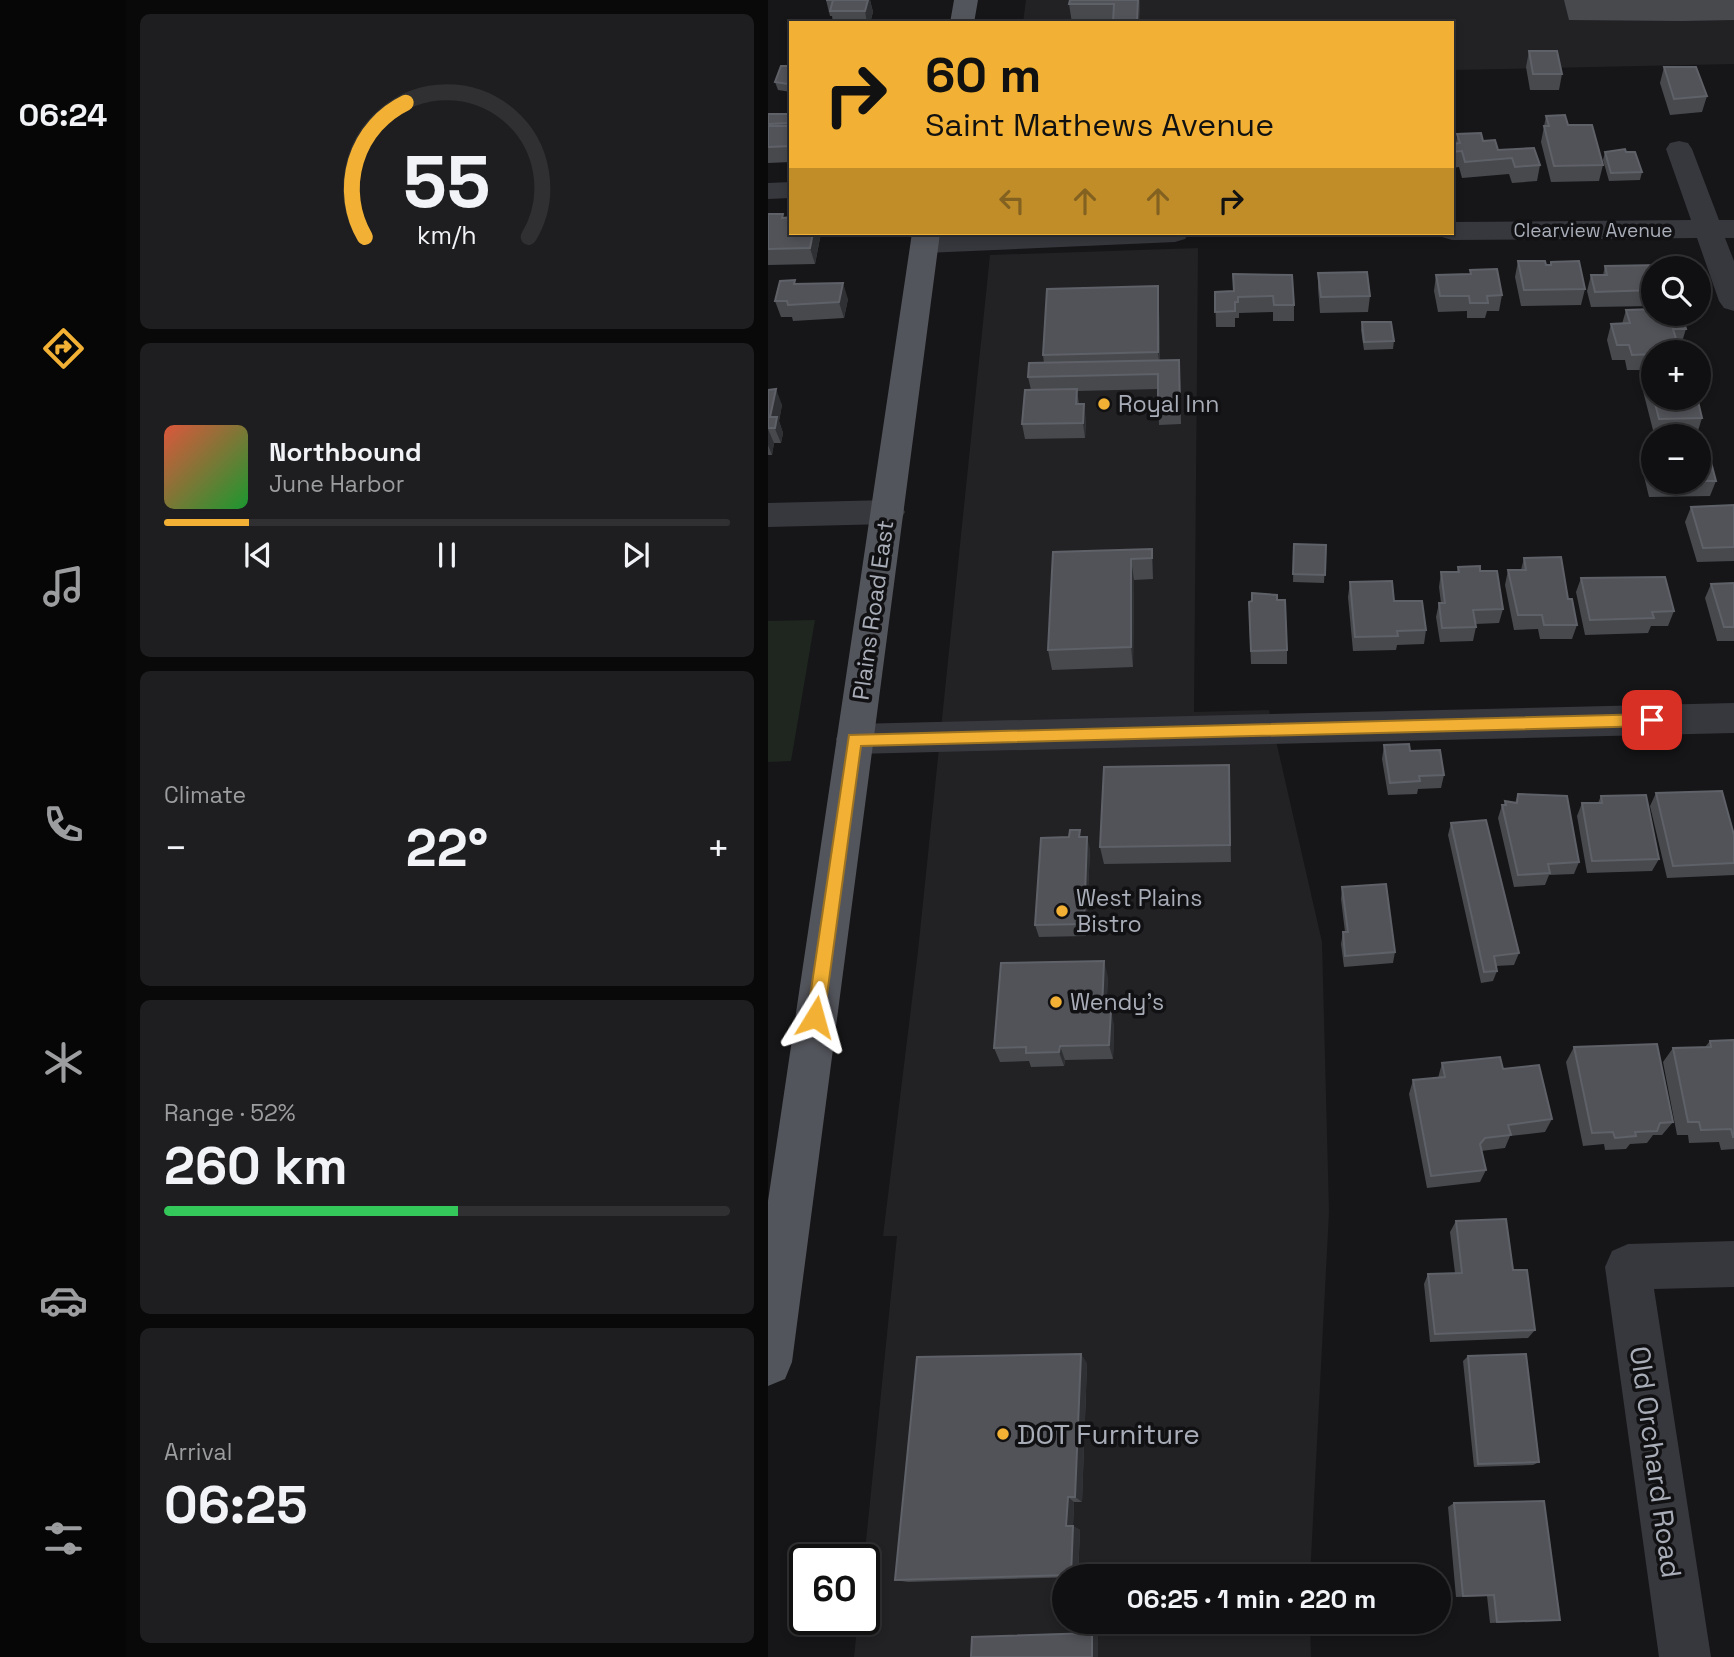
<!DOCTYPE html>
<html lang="en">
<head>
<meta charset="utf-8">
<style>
	:root { --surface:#101012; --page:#1e1e20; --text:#f1f3f6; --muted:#9c9d9f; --line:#303032; --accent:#f2b134 }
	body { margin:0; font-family:"Space Grotesk",sans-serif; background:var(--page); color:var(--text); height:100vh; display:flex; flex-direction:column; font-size:26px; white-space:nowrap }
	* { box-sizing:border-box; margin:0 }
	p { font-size:23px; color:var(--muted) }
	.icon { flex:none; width:38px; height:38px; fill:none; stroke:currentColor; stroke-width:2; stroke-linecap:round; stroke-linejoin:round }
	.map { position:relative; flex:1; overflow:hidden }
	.drawer { display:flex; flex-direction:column; gap:14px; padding:14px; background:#09090a; width:642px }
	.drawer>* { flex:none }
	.hud { position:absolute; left:21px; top:21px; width:665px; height:214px; border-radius:0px; box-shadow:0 4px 10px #0003,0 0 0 2px var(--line); background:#f2b134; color:#111; overflow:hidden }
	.buttons { position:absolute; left:873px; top:256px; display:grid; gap:14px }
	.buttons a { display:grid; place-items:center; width:70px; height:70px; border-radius:50%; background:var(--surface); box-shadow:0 4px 10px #0003,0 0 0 2px var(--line); font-size:35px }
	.speed { position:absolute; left:21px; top:1544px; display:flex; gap:14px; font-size:35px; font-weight:700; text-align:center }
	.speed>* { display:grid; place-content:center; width:91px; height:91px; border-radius:50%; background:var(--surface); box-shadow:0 4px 10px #0003,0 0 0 2px var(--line); line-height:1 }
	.speed .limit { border:4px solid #111; border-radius:10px; background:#fff; color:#111 }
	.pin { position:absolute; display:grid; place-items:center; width:60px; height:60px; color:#fff; margin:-30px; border-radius:14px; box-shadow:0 4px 10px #0006 }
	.me { position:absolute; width:77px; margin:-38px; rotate:8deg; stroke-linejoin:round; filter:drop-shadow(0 0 5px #0008) }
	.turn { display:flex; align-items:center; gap:24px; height:147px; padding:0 21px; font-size:32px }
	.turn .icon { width:91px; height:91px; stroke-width:2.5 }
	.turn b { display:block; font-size:49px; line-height:60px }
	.lanes { display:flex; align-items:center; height:66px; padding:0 21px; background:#0003; justify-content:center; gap:35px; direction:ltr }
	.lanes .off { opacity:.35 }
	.big { font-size:52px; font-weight:700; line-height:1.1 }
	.drawer .widget { flex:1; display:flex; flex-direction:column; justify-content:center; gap:10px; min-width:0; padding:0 24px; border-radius:10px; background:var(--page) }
	.drawer .dial { align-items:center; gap:0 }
	.dial svg { height:182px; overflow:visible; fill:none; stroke:var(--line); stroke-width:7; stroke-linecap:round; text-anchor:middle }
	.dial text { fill:var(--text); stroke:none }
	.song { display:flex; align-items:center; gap:21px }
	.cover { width:84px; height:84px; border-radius:10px; background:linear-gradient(135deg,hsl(10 70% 55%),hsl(130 70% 35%)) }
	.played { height:7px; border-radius:4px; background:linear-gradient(90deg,var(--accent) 15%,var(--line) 15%) }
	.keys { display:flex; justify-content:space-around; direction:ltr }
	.heat { display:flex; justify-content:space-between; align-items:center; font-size:38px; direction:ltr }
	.charge { height:10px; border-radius:5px; background:linear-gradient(90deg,#34c759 52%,var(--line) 0) }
	.trip { position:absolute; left:284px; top:1564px; width:399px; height:70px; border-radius:35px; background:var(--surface); box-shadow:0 4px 10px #0003,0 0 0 2px var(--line); font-weight:700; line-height:70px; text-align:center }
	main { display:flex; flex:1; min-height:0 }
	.dock { display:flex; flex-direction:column; width:126px; justify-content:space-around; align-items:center; background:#060607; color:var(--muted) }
	.dock .icon { width:49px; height:49px }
	.dock .current { color:var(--accent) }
	.dock b { font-size:32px; color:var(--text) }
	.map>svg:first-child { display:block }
	.built { fill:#222225 }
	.green { fill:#1e261f }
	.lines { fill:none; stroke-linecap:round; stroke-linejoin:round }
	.minor { fill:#37383d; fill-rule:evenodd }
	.major { fill:#53555c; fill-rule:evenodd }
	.wall { fill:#47494d }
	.shaded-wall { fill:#2f3033 }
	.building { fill:#525359; stroke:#5f6168; stroke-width:2 }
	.route { fill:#f2b134; stroke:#9d7322; stroke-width:2 }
	.poi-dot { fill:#f2b134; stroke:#111113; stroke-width:2.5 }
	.labels { text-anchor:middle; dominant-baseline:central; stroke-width:7; stroke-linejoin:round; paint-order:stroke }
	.far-street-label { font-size:19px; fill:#a8adb8; stroke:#111113 }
	.poi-label { font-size:23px; fill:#a8adb8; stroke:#111113; text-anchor:start }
	.street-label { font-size:23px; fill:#a8adb8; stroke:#111113 }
	.near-poi-label { font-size:28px; fill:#a8adb8; stroke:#111113; text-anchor:start }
	.near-street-label { font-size:28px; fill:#a8adb8; stroke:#111113 }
</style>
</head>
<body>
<main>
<nav class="dock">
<b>06:24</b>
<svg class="icon current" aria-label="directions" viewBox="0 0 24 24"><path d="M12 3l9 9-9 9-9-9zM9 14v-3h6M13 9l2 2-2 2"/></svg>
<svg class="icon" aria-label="music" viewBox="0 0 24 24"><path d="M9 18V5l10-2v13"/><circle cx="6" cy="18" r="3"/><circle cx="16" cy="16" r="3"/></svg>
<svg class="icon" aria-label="phone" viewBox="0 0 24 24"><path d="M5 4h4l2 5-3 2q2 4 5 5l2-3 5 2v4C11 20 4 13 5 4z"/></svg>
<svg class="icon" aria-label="climate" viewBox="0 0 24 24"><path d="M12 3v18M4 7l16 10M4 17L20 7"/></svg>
<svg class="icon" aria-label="car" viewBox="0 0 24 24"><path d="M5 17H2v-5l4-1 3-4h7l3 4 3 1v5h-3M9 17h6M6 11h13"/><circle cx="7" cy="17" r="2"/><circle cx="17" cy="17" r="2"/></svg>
<svg class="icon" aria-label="filters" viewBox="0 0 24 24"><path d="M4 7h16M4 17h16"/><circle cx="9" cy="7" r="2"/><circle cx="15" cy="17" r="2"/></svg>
</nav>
<section class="drawer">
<div class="widget dial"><svg viewBox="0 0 100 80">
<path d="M14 69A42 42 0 1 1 86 69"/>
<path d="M14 69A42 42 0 0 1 32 10" stroke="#f2b134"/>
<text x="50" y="56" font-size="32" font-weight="700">55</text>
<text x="50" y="72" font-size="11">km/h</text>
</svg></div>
<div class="widget">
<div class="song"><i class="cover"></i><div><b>Northbound</b><p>June Harbor</p></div></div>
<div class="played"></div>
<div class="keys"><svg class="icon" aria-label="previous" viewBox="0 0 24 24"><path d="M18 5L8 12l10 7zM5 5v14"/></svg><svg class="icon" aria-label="pause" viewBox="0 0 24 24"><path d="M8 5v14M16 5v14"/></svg><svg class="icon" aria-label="next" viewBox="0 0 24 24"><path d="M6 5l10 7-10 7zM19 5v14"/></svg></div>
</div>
<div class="widget"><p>Climate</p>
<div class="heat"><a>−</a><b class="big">22°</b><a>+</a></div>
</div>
<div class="widget"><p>Range · 52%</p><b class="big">260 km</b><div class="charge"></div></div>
<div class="widget"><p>Arrival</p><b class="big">06:25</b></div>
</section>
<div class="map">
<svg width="966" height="1657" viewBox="0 0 966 1657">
	<rect width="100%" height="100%" fill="#161618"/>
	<path class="built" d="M258,0H966V64L684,70V23H255Z
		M430,248L426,712L501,710L554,942L561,1212L542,1577H296V1622H542L543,1657H86L90,1619H96V1561L129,1236H115L150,951L222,255Z"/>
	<path class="green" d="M47,620L23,761L0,762V621Z"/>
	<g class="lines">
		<path class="minor" d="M911,141L920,143L924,149L951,220H966V238H957L966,261V311L956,308L951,301L929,238L684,240L674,237L671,233H684V222L923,220L898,149L902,143Z
			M23,182V198L0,199V183Z
			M209,233H421L417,239L407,242L157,253L147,250L143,244L147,238Z
			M120,500L132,503L137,512L132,521L120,524L0,527V503Z
			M966,703V733L86,754L73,750L68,739L73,728L86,724Z
			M966,1241V1287L886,1289L943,1657H891L837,1267L844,1251L860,1244Z"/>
		<path class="major" d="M186,0H210L206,23H182Z
			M144,233H172L24,1362L17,1379L0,1386V1201Z"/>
	</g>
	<path class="wall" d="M58,0H102L105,12L102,23H65L64,16H62Z
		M372,0L371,23H304L301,4Z
		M796,0H966V20L914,21L801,20Z
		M761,51L794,74L791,90H762L758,67Z
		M23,66V92L10,90L7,82Z
		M896,67L939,96L934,112L902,115L892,83Z
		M0,114H23V162L0,163Z
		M778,116L800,125L835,165L831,181L783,182L773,142Z
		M689,134L715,141L730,150L772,165L769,181L744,183L741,174L694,178L691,167L684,168V144H688Z
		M837,152H858L874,172L872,180L841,181L835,160Z
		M0,214L16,218L53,233L47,264L0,265Z
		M750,261L782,265L783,262L817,289L813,305L753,306L747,277Z
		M837,266L886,268V306L823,307L819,291L823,275H835Z
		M702,270L734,295L731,311H719L717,318H699V311L670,312L666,291L668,275L702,274Z
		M550,273L602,296L600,312L552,313L550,288Z
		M465,274L526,305V321H505V312L471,313V318H467V327H448L447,292L466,291Z
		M28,284L80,299L76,318L25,321L24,317H13L7,301Z
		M391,309L392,360L412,375L413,424L391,425L390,389L309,391L311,404L318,419L317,438L257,439L254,424L263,390L260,377L276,363L275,355Z
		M858,310L918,329L913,345L886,352V370H859L857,360H844L839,340L843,324H854Z
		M594,322L626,341L625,349L596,350L593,330Z
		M880,376L934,418L929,434H886L875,391Z
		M0,390L14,405L11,421L15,433L13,443H6L4,455H0Z
		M879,452H886V481H948L942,496L881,497L874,468Z
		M966,505V561L929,562L917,522L923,507Z
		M526,544L558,545L556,583L525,582Z
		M384,549L385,579L366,580L365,667L284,670L280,650L285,552Z
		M756,558L800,599L809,625L804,639H772L770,629L746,630L737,585L740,570H753Z
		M690,567L712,571L735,609L731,623L707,624L708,627L705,641L672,642L668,617L671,603H673L671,587L673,572H689Z
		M813,578L906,611L900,626H883L880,633L817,635L808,592Z
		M582,582L626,601L658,630L656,644L629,645L628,650L585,651L580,597Z
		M966,583V641H949L937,598L943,584Z
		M509,600L519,650V664H483L481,616Z
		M616,745L642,751L676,775L673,788L650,789L649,794L620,795L614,759Z
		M461,765L463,862L336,864L332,847Z
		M888,793L966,835V875L899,878L882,806Z
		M750,794L811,862L806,874L781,875L777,885L746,887L730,818L734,805H736L737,801L747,803Z
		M833,796L891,859L884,871L819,873L809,816L814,803H830Z
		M683,823L751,953L746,965L728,966L729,971L725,981L713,983L680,835Z
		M322,849L318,936L271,937L267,925Z
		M574,887L627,952L625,963L576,967L573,944L575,932H577L573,899Z
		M340,977L338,1010L346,1025L345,1059L297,1060L296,1066L263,1067L261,1061L232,1062L226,1048Z
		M966,1040V1149L953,1150L951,1142L921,1143L920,1135H909L895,1062L905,1048L937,1047L942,1041Z
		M806,1047L905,1122L894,1135H885L879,1143L862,1144L858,1149L837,1150L836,1144L815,1146L798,1062Z
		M674,1063L735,1069L784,1119L777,1132L742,1136L737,1148L713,1151L718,1170L712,1182L659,1188L641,1094L645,1080L670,1078Z
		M688,1221L745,1270L767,1330L760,1338L662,1342L656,1284L660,1274L687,1273L682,1232Z
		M700,1356L771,1462L765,1465L706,1467L695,1361Z
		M319,1363L314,1502H306L305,1526L312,1530L310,1577L140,1582L127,1580Z
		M686,1503L792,1620L722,1623L719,1596L688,1597L680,1507Z"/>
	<path class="shaded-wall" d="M100,0H102L105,12L102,23H99L97,11Z
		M370,0H372L371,23H369Z
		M45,233H53L47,264L42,248Z
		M75,283L80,299L76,318L71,302Z
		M390,286L391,309L392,375L390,352Z
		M8,389L14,405L11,421L15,433L13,443L2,417Z
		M316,404L318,419L317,438L315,423Z
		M0,429L6,443L4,455L0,445Z
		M363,559L366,580L365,667L363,647Z
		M319,837L322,849L318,936L316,924Z
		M336,961L340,977L338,1025L334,1010Z
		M343,1010L346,1025L345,1059L341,1045Z
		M292,1046L297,1060L296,1066L291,1052Z
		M313,1354L319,1363L314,1502L307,1497Z
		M300,1497L306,1502L305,1526L312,1530L310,1577L303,1575L298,1526Z
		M324,1633H330V1657H324Z"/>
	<path class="building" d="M58,0H100L97,11H62L65,0Z
		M302,0H370L369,23H345L346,4H301Z
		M761,51H789L794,74H765Z
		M13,66H23V84H20L7,82Z
		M896,67H928L939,96L906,99Z
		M0,114H23V123L0,124Z
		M797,115L800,125H824L835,165L786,166L776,126H781L778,116Z
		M0,126H23V146L0,147Z
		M713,133L715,141L727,140L730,150L766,148L772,165L747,167L744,158L697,162L694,151L684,152V144L692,143L689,134Z
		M857,149L858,152H867L874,172L843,173L837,152Z
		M0,214H15L14,218L23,217V233H45L42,248L0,249Z
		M750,261H777L778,265H783V262L811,261L817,289L756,290Z
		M892,265L893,268H886V290L827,292L823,275H839L837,266Z
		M729,269L734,295L719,296L720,303H702L701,296H672L668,275L703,274L702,270Z
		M599,272L602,296L553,297L550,273Z
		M465,274L524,275L526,305H506L505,296L470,297V302H467V311L447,312V292L466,291Z
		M27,280L26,284L75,283L71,302L20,305L19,301H7L12,281Z
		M390,286V352L275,355L279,289Z
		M886,309V313H913L918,329H905L912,352H886V354L864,355L861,345H849L843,324L862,323L858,310Z
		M594,322H623L626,341L596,342Z
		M411,360L412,409L390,410V374L260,377L261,363Z
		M886,375V397H929L934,418L891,419L880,376Z
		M8,389L2,417H9L7,428H0V390Z
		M309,389L308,404H316L315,423L254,424L257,390Z
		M931,451H940L948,481H931Z
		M879,452H886V478Z
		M966,505V547L935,548L923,507Z
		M526,544L558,545L557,575L525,574Z
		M384,549V558L363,559V647L280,650L285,552Z
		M793,557L800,599H804L809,625H776L774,615H750L740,570H758L756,558Z
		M712,566V571H729L735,609L705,610L708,627L674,628L671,603H677L673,572H691L690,567Z
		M897,577L906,611L884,612L886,618L822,620L813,578Z
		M624,581L626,601H654L658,630L629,631L630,636L587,637L582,582Z
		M966,583V627H956L943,584Z
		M484,593L509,595V600H517L519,650L483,651L481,602L484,601Z
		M641,744L642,751L672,750L676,775L651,776L652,781L622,783L616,745Z
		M461,765L462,845L332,847L336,767Z
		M954,791L966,835V863L905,866L888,793Z
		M750,794L799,796L811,862L780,864L782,873L750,875L734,805H738L737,801L749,803Z
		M878,795L891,859L824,861L814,803H834L833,796Z
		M718,820L751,953L726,956L729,971L716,972L683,823Z
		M302,830H312L311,837H319L316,924L267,925L273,838L301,837Z
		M618,884L627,952L577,956L575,932H580L574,887Z
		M336,961L334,1010H343L341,1045L292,1046L291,1052L258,1053V1047L226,1048L233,963Z
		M966,1040V1137H965L963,1129L933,1130L931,1122H920L905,1048L943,1047L942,1041Z
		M889,1044L905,1122L892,1123L889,1131L867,1132L868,1136L847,1138L845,1132L824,1133L806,1047Z
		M732,1057L735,1069L771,1065L784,1119L740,1125L743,1135L717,1138L712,1144L718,1170L663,1176L645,1080L677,1077L674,1063Z
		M738,1219L745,1270H759L767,1330L667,1334L660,1274L694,1273L688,1221Z
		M313,1354L307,1497H300L298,1526H305L303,1575L127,1580L149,1357Z
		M758,1354L771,1462L710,1464L700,1356Z
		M776,1501L792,1620L729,1622L726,1595L695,1596L686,1503Z
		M324,1633V1657H203L204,1637Z"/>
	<path class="route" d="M884,714L892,720L884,726L93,746L56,1017L47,1025L39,1017L81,735Z"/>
	<g class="poi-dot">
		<circle cx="336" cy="404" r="7"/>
		<circle cx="294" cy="911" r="7"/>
		<circle cx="288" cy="1002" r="7"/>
		<circle cx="235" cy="1434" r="7"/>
	</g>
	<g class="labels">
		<g class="far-street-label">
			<text x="825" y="230">Clearview Avenue</text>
		</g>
		<g class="poi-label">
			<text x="350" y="404">Royal Inn</text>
			<text x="308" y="898">West Plains<tspan x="308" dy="26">Bistro</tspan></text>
			<text x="302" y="1002">Wendy's</text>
		</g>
		<g class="street-label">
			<text transform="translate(105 610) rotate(-82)">Plains Road East</text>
		</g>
		<g class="near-poi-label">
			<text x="249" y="1434">DOT Furniture</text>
		</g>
		<g class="near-street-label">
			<text transform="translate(888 1462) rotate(82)">Old Orchard Road</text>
		</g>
	</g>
</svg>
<div class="buttons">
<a><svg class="icon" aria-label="search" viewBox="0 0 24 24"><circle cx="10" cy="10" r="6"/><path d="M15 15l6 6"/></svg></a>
<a>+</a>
<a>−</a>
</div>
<div class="speed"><div class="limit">60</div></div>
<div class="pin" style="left:884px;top:720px;background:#d93025"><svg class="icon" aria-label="arrive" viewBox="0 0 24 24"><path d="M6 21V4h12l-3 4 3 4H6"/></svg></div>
<svg class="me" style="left:47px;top:1017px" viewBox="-20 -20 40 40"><path d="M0-17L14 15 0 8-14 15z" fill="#f2b134" stroke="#fff" stroke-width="4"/></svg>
<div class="trip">06:25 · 1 min · 220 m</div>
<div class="hud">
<div class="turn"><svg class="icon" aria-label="right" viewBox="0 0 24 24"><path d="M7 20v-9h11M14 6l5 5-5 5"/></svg><div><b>60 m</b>Saint Mathews Avenue</div></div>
<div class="lanes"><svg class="icon off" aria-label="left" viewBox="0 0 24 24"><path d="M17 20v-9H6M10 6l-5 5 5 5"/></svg><svg class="icon off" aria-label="ahead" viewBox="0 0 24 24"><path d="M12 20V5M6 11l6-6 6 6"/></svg><svg class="icon off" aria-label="ahead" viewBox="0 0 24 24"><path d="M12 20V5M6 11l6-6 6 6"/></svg><svg class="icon" aria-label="right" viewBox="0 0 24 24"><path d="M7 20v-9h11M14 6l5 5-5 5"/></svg></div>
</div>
</div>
</main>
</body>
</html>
